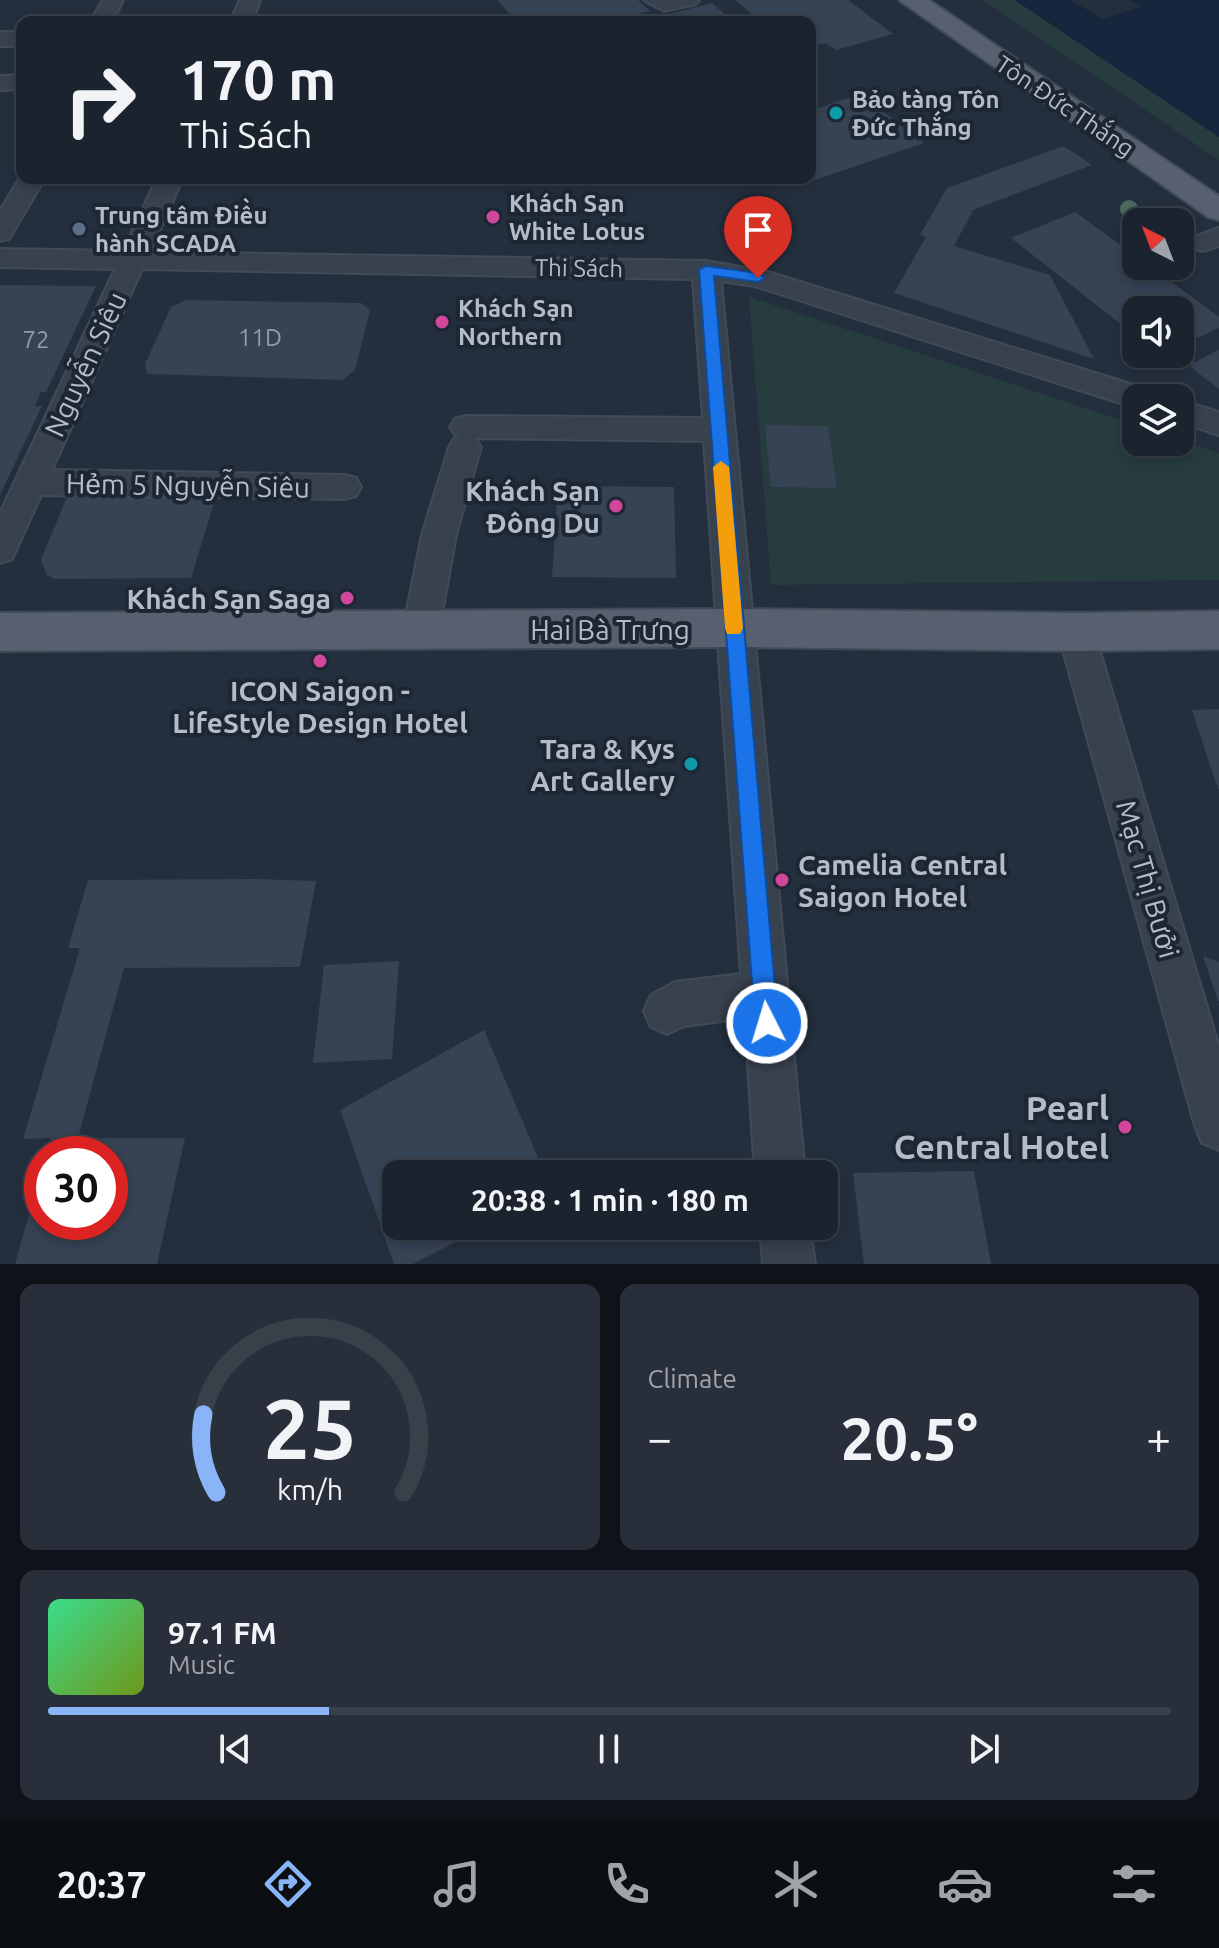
<!DOCTYPE html>
<html lang="en">
<head>
<meta charset="utf-8">
<style>
	:root { --surface:#1b232e; --page:#282f3a; --text:#f1f3f6; --muted:#a0a4aa; --line:#39404a; --accent:#8ab4f8 }
	body { margin:0; font-family:Ubuntu,sans-serif; background:var(--page); color:var(--text); height:100vh; display:flex; flex-direction:column; font-size:30px; white-space:nowrap }
	* { box-sizing:border-box; margin:0 }
	p { font-size:26px; color:var(--muted) }
	.icon { flex:none; width:44px; height:44px; fill:none; stroke:currentColor; stroke-width:2; stroke-linecap:round; stroke-linejoin:round }
	.map { position:relative; height:1264px; overflow:hidden }
	.sheet { display:flex; flex-direction:column; gap:20px; padding:20px; background:#0f1319; flex:1 }
	.sheet>* { flex:none }
	.guide { position:absolute; left:16px; top:16px; width:800px; height:168px; border-radius:16px; box-shadow:0 4px 12px #0003,0 0 0 2px var(--line); background:#1b232e; color:var(--text); overflow:hidden }
	.needle { width:52px; rotate:318deg }
	.fabs { position:absolute; left:1122px; top:208px; display:grid; gap:16px }
	.fabs a { display:grid; place-items:center; width:72px; height:72px; border-radius:16px; background:var(--surface); box-shadow:0 4px 12px #0003,0 0 0 2px var(--line); font-size:40px }
	.speed { position:absolute; left:24px; top:1136px; display:flex; gap:16px; font-size:40px; font-weight:700; text-align:center }
	.speed>* { display:grid; place-content:center; width:104px; height:104px; border-radius:50%; background:var(--surface); box-shadow:0 4px 12px #0003,0 0 0 2px var(--line); line-height:1 }
	.speed .limit { border:12px solid #d22; background:#fff; color:#111 }
	.pin { position:absolute; display:grid; place-items:center; width:68px; height:68px; color:#fff; margin:-82px -34px; border-radius:50% 50% 50% 0; rotate:-45deg; box-shadow:0 0 8px #0007 }
	.pin .icon { rotate:45deg }
	.me { position:absolute; width:88px; margin:-44px; rotate:355deg; stroke-linejoin:round; filter:drop-shadow(0 0 6px #0008) }
	.turn { display:flex; align-items:center; gap:28px; height:168px; padding:0 32px; font-size:36px }
	.turn .icon { width:104px; height:104px; stroke-width:2.5 }
	.turn b { display:block; font-size:56px; line-height:68px }
	.big { font-size:60px; font-weight:700; line-height:1.1 }
	.sheet .tile { flex:1; display:flex; flex-direction:column; justify-content:center; gap:12px; min-width:0; padding:0 28px; border-radius:16px; background:var(--page) }
	.sheet .dial { align-items:center; gap:0 }
	.dial svg { height:208px; overflow:visible; fill:none; stroke:var(--line); stroke-width:7; stroke-linecap:round; text-anchor:middle }
	.dial text { fill:var(--text); stroke:none }
	.song { display:flex; align-items:center; gap:24px }
	.cover { width:96px; height:96px; border-radius:12px; background:linear-gradient(135deg,hsl(150 70% 55%),hsl(80 70% 35%)) }
	.played { height:8px; border-radius:4px; background:linear-gradient(90deg,var(--accent) 25%,var(--line) 25%) }
	.keys { display:flex; justify-content:space-around; direction:ltr }
	.heat { display:flex; justify-content:space-between; align-items:center; font-size:44px; direction:ltr }
	.sheet .tiles { flex:1; display:grid; gap:20px; grid-template-columns:1fr 1fr }
	.tile:last-child { grid-column:span 2 }
	.trip { position:absolute; left:382px; top:1160px; width:456px; height:80px; border-radius:16px; background:var(--surface); box-shadow:0 4px 12px #0003,0 0 0 2px var(--line); font-weight:700; line-height:80px; text-align:center }
	.tab-bar { display:flex; height:128px; justify-content:space-around; align-items:center; background:#0b0e12; color:var(--muted) }
	.tab-bar .icon { width:56px; height:56px }
	.tab-bar .on { color:var(--accent) }
	.tab-bar b { font-size:36px; color:var(--text) }
	.map>svg:first-child { display:block }
	.green { fill:#263c3f }
	.water { fill:#17263c }
	.pier { fill:#242f3e }
	.building { fill:#364354 }
	.lines { fill:none; stroke-linecap:round; stroke-linejoin:round }
	.minor-casing { stroke:#414a57; stroke-width:4 }
	.major-casing { stroke:#414a57; stroke-width:4 }
	.minor { fill:#38414e; fill-rule:evenodd }
	.major { fill:#56606e; fill-rule:evenodd }
	.tree { fill:#4b6a5d }
	.route { fill:#1a73e8; stroke:#114b97; stroke-width:2 }
	.slow { fill:#f59e0b }
	.culture-dot { fill:#0f9aa8; stroke:#1d2633; stroke-width:3 }
	.hotel-dot { fill:#d1479c; stroke:#1d2633; stroke-width:3 }
	.service-dot { fill:#5c6f8a; stroke:#1d2633; stroke-width:3 }
	.labels { text-anchor:middle; dominant-baseline:central; stroke-width:8; stroke-linejoin:round; paint-order:stroke }
	.far-poi-label { font-size:24px; font-weight:bold; fill:#b4bcc9; stroke:#1d2633; text-anchor:start }
	.far-street-label { font-size:24px; fill:#b4bcc9; stroke:#1d2633 }
	.number-label { font-size:24px; fill:#929caa }
	.street-label { font-size:28px; fill:#b4bcc9; stroke:#1d2633 }
	.poi-label { font-size:28px; font-weight:bold; fill:#b4bcc9; stroke:#1d2633; text-anchor:end }
	.near-poi-label { font-size:34px; font-weight:bold; fill:#b4bcc9; stroke:#1d2633; text-anchor:end }
</style>
</head>
<body>
<div class="map">
<svg width="1219" height="1264" viewBox="0 0 1219 1264">
	<rect width="100%" height="100%" fill="#242f3e"/>
	<path class="green" d="M983,0H1015L1219,137V160Z
		M749,297L1136,425V442L1180,440L1219,453V580L771,585Z"/>
	<path class="water" d="M1015,0H1219V137Z"/>
	<path class="pier" d="M1071,0H1129L1141,7L1102,19Z"/>
	<path class="building" d="M497,0H638L650,11L607,22H517Z
		M735,0H848L893,34L836,50L826,43L810,46V22H761Z
		M712,3L734,22H642V21Z
		M860,94L924,143L809,182L804,178H810V111Z
		M1064,146L1092,165L973,210L954,246L1050,275L1094,359L894,293L926,237L920,235L947,188Z
		M1075,212L1136,256V266H1150L1219,317V328L1180,346V310H1136V336L1011,238Z
		M0,285L96,286L46,392H41L35,406H42L0,495Z
		M186,300L361,303L370,310L355,370L343,380L147,374L145,364L171,307Z
		M1180,350L1195,362L1219,350V389L1174,354H1180Z
		M765,425L828,426L837,488L771,487Z
		M558,486L674,487L676,578L552,577Z
		M69,492L217,493L191,578L55,579L47,575L41,560Z
		M1219,709V789H1218L1192,710Z
		M255,879L316,881L300,967L124,968L78,1138H185L157,1264H15L41,1172L42,1222H110V1154H46L51,1138L23,1139L80,948H68L88,880Z
		M1203,956L1219,962V1001H1218Z
		M399,961L392,1059L313,1063L324,965Z
		M484,1030L545,1174H396V1226H487L413,1264H394L340,1110Z
		M974,1171L991,1264H864L853,1173Z"/>
	<g class="lines">
		<g class="minor-casing">
			<path id="minor" d="M103,0H123L112,22H90Z
				M240,0H260L252,22H230Z
				M644,0H699L696,4L664,11Z
				M0,32H22V46H0Z
				M22,75V89L0,90V76Z
				M22,174V178H45L9,239L0,241V211Z
				M157,178H183L150,252L706,261L768,272L1150,390L1154,398H1136V408L755,286L721,281L805,1174H755L745,1018L684,1026L667,1034L651,1027L644,1011L651,995L675,982L741,974L704,441L475,438L481,447L456,535L439,630L434,641L421,645L408,641L403,630L422,535L449,447L454,439L460,437L455,435L450,427L455,419L466,416L703,418L693,279L142,269L52,470L345,475L356,478L361,487L356,496L345,499L41,495L12,559L0,563V513L115,269L0,267V249L123,251Z
				M1219,228V246L1203,251L1194,249L1190,243L1194,237Z
				M1180,400L1219,412V435L1180,422Z
				M1076,617L1089,621L1094,632L1219,1047V1150L1202,1143L1195,1126L1058,632L1063,621Z
				M760,1226H810L815,1264H763Z"/>
		</g>
		<g class="major-casing">
			<path id="major" d="M899,0H929L1219,196V220L1208,217Z
				M734,609L1076,613L1219,611V649L1076,651L734,647L0,651V613Z"/>
		</g>
		<use href="#minor" class="minor"/>
		<use href="#major" class="major"/>
	</g>
	<circle class="tree" cx="1129" cy="209" r="9"/>
	<path class="route" d="M706,266L758,273L765,278L758,282L714,276L778,1023L775,1031L767,1034L759,1031L755,1023L699,270Z"/>
	<path class="slow" d="M721,461L729,467L743,628L740,634H727L725,628L713,467Z"/>
	<g class="culture-dot">
		<circle cx="836" cy="113" r="8"/>
		<circle cx="691" cy="764" r="8"/>
	</g>
	<g class="hotel-dot">
		<circle cx="493" cy="217" r="8"/>
		<circle cx="442" cy="322" r="8"/>
		<circle cx="616" cy="506" r="8"/>
		<circle cx="347" cy="598" r="8"/>
		<circle cx="320" cy="661" r="8"/>
		<circle cx="782" cy="880" r="8"/>
		<circle cx="1125" cy="1127" r="8"/>
	</g>
	<circle class="service-dot" cx="79" cy="229" r="8"/>
	<g class="labels">
		<g class="far-poi-label">
			<text x="852" y="99">Bảo tàng Tôn<tspan x="852" dy="28">Đức Thắng</tspan></text>
			<text x="509" y="203">Khách Sạn<tspan x="509" dy="28">White Lotus</tspan></text>
			<text x="95" y="215">Trung tâm Điều<tspan x="95" dy="28">hành SCADA</tspan></text>
			<text x="458" y="308">Khách Sạn<tspan x="458" dy="28">Northern</tspan></text>
		</g>
		<g class="far-street-label">
			<text transform="translate(1065 106) rotate(34)">Tôn Đức Thắng</text>
			<text transform="translate(579 268) rotate(1)">Thi Sách</text>
		</g>
		<g class="number-label">
			<text x="260" y="337">11D</text>
			<text x="36" y="339">72</text>
		</g>
		<g class="street-label">
			<text transform="translate(85 364) rotate(-65)">Nguyễn Siêu</text>
			<text transform="translate(188 485) rotate(1)">Hẻm 5 Nguyễn Siêu</text>
			<text x="610" y="629">Hai Bà Trưng</text>
			<text transform="translate(1148 879) rotate(74)">Mạc Thị Bưởi</text>
		</g>
		<g class="poi-label">
			<text x="600" y="490">Khách Sạn<tspan x="600" dy="32">Đông Du</tspan></text>
			<text x="331" y="598">Khách Sạn Saga</text>
			<text x="320" y="690" text-anchor="middle">ICON Saigon -<tspan x="320" dy="32">LifeStyle Design Hotel</tspan></text>
			<text x="675" y="748">Tara &amp; Kys<tspan x="675" dy="32">Art Gallery</tspan></text>
			<text x="798" y="864" text-anchor="start">Camelia Central<tspan x="798" dy="32">Saigon Hotel</tspan></text>
		</g>
		<g class="near-poi-label">
			<text x="1109" y="1107">Pearl<tspan x="1109" dy="39">Central Hotel</tspan></text>
		</g>
	</g>
</svg>
<div class="fabs">
<a><svg class="needle" viewBox="-14 -14 28 28"><path d="M0-13l5 13h-10z" fill="#e53935"/><path d="M0 13l5-13h-10z" fill="#a0a4aa"/></svg></a>
<a><svg class="icon" aria-label="sound" viewBox="0 0 24 24"><path d="M4 9h4l5-4v14l-5-4H4zM17 9q2 3 0 6"/></svg></a>
<a><svg class="icon" aria-label="layers" viewBox="0 0 24 24"><path d="M12 4l9 5-9 5-9-5zM3 14l9 5 9-5"/></svg></a>
</div>
<div class="speed"><div class="limit">30</div></div>
<div class="pin" style="left:758px;top:278px;background:#d93025"><svg class="icon" aria-label="arrive" viewBox="0 0 24 24"><path d="M6 21V4h12l-3 4 3 4H6"/></svg></div>
<svg class="me" style="left:767px;top:1023px" viewBox="-20 -20 40 40"><circle r="17" fill="#1a73e8" stroke="#fff" stroke-width="3"/><path d="M0-11L8 9 0 5-8 9z" fill="#fff"/></svg>
<div class="trip">20:38 · 1 min · 180 m</div>
<div class="guide">
<div class="turn"><svg class="icon" aria-label="right" viewBox="0 0 24 24"><path d="M7 20v-9h11M14 6l5 5-5 5"/></svg><div><b>170 m</b>Thi Sách</div></div>
</div>
</div>
<section class="sheet">
<div class="tiles">
<div class="tile dial"><svg viewBox="0 0 100 80">
<path d="M14 69A42 42 0 1 1 86 69"/>
<path d="M14 69A42 42 0 0 1 9 39" stroke="#8ab4f8"/>
<text x="50" y="56" font-size="32" font-weight="700">25</text>
<text x="50" y="72" font-size="11">km/h</text>
</svg></div>
<div class="tile"><p>Climate</p>
<div class="heat"><a>−</a><b class="big">20.5°</b><a>+</a></div>
</div>
<div class="tile">
<div class="song"><i class="cover"></i><div><b>97.1 FM</b><p>Music</p></div></div>
<div class="played"></div>
<div class="keys"><svg class="icon" aria-label="previous" viewBox="0 0 24 24"><path d="M18 5L8 12l10 7zM5 5v14"/></svg><svg class="icon" aria-label="pause" viewBox="0 0 24 24"><path d="M8 5v14M16 5v14"/></svg><svg class="icon" aria-label="next" viewBox="0 0 24 24"><path d="M6 5l10 7-10 7zM19 5v14"/></svg></div>
</div>
</div>
</section>
<nav class="tab-bar">
<b>20:37</b>
<svg class="icon on" aria-label="directions" viewBox="0 0 24 24"><path d="M12 3l9 9-9 9-9-9zM9 14v-3h6M13 9l2 2-2 2"/></svg>
<svg class="icon" aria-label="music" viewBox="0 0 24 24"><path d="M9 18V5l10-2v13"/><circle cx="6" cy="18" r="3"/><circle cx="16" cy="16" r="3"/></svg>
<svg class="icon" aria-label="phone" viewBox="0 0 24 24"><path d="M5 4h4l2 5-3 2q2 4 5 5l2-3 5 2v4C11 20 4 13 5 4z"/></svg>
<svg class="icon" aria-label="climate" viewBox="0 0 24 24"><path d="M12 3v18M4 7l16 10M4 17L20 7"/></svg>
<svg class="icon" aria-label="car" viewBox="0 0 24 24"><path d="M5 17H2v-5l4-1 3-4h7l3 4 3 1v5h-3M9 17h6M6 11h13"/><circle cx="7" cy="17" r="2"/><circle cx="17" cy="17" r="2"/></svg>
<svg class="icon" aria-label="filters" viewBox="0 0 24 24"><path d="M4 7h16M4 17h16"/><circle cx="9" cy="7" r="2"/><circle cx="15" cy="17" r="2"/></svg>
</nav>
</body>
</html>
